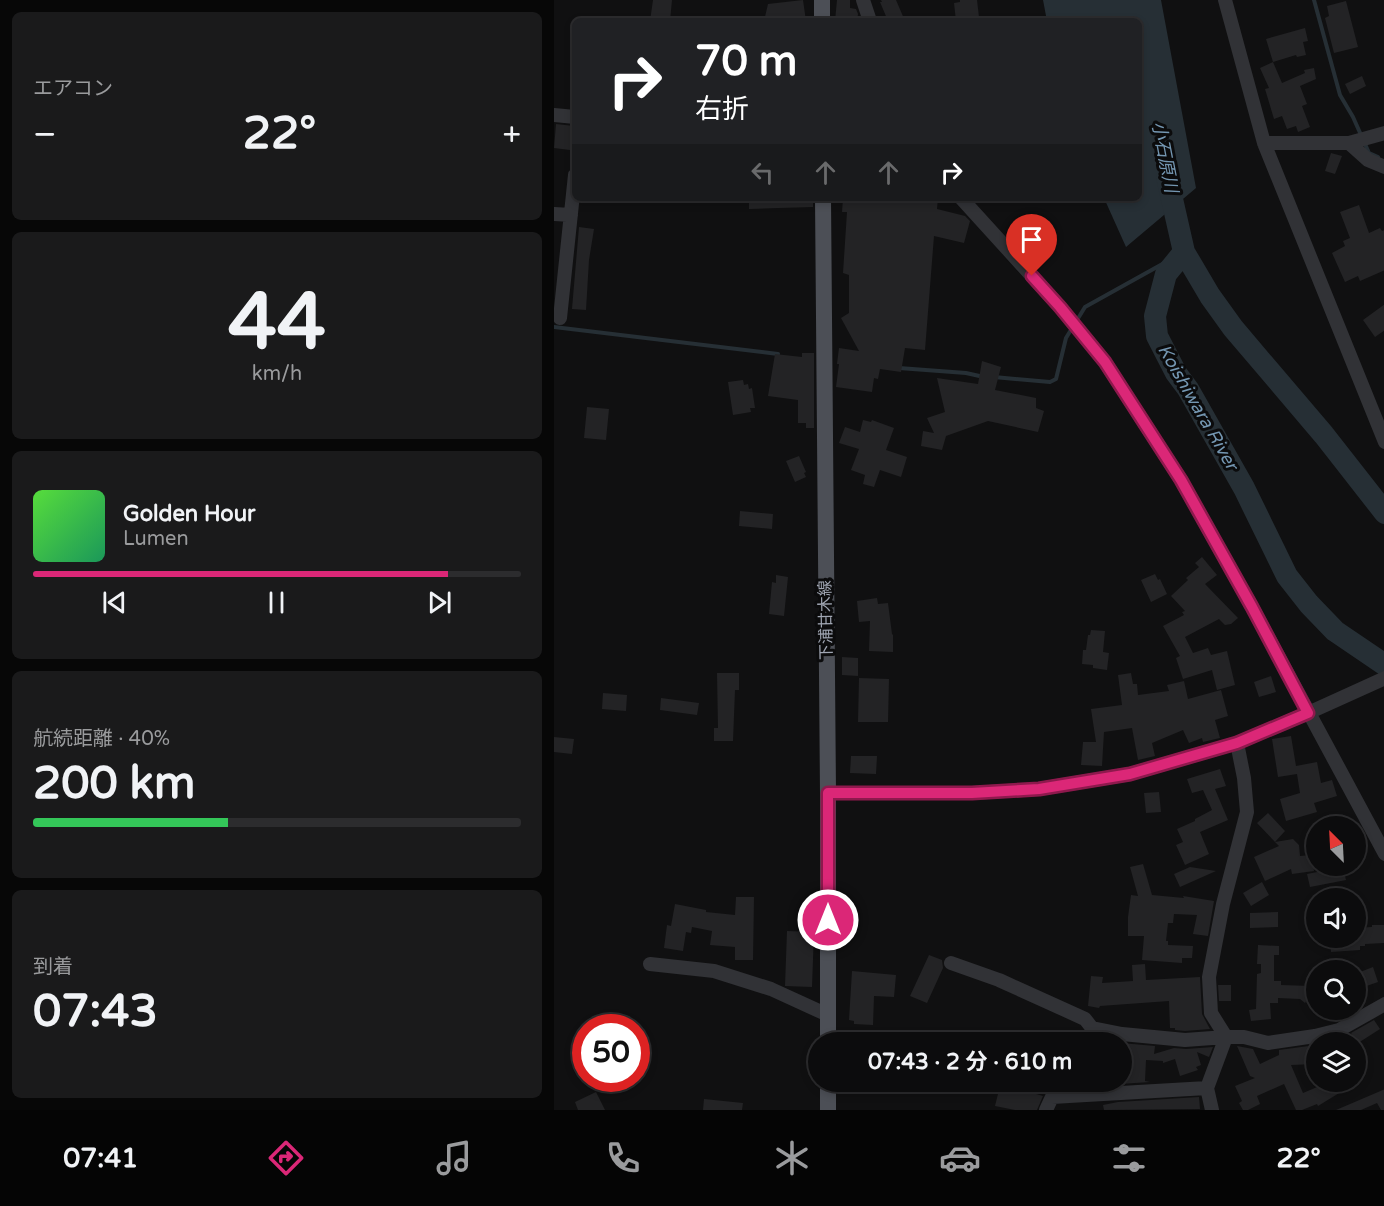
<!DOCTYPE html>
<html lang="ja">
<head>
<meta charset="utf-8">
<style>
	:root { --surface:#0c0c0d; --page:#1a1a1b; --text:#f1f3f6; --muted:#9a9b9d; --line:#2c2c2e; --accent:#db2777 }
	body { margin:0; font-family:"Varela Round","Noto Sans JP",sans-serif; background:var(--page); color:var(--text); height:100vh; display:flex; flex-direction:column; font-size:22px; white-space:nowrap }
	* { box-sizing:border-box; margin:0 }
	p { font-size:20px; color:var(--muted) }
	.icon { flex:none; width:33px; height:33px; fill:none; stroke:currentColor; stroke-width:2; stroke-linecap:round; stroke-linejoin:round }
	.map { position:relative; flex:1; overflow:hidden }
	.panel { display:flex; flex-direction:column; gap:12px; padding:12px; background:#070707; width:554px }
	.panel>* { flex:none }
	.hud { position:absolute; left:18px; top:18px; width:570px; height:183px; border-radius:9px; box-shadow:0 3px 9px #0003,0 0 0 2px var(--line); background:#202124; color:#fff; overflow:hidden }
	.needle { width:39px; rotate:336deg }
	.fabs { position:absolute; left:752px; top:816px; display:grid; gap:12px }
	.fabs a { display:grid; place-items:center; width:60px; height:60px; border-radius:50%; background:var(--surface); box-shadow:0 3px 9px #0003,0 0 0 2px var(--line); font-size:30px }
	.speed { position:absolute; left:18px; top:1014px; display:flex; gap:12px; font-size:30px; font-weight:700; text-align:center }
	.speed>* { display:grid; place-content:center; width:78px; height:78px; border-radius:50%; background:var(--surface); box-shadow:0 3px 9px #0003,0 0 0 2px var(--line); line-height:1 }
	.speed .limit { border:9px solid #d22; background:#fff; color:#111 }
	.pin { position:absolute; display:grid; place-items:center; width:51px; height:51px; color:#fff; margin:-62px -26px; border-radius:50% 50% 50% 0; rotate:-45deg; box-shadow:0 0 6px #0007 }
	.pin .icon { rotate:45deg }
	.me { position:absolute; width:66px; margin:-33px; rotate:0deg; stroke-linejoin:round; filter:drop-shadow(0 0 4px #0008) }
	.turn { display:flex; align-items:center; gap:21px; height:126px; padding:0 24px; font-size:27px }
	.turn .icon { width:78px; height:78px; stroke-width:2.5 }
	.turn b { display:block; font-size:42px; line-height:51px }
	.lanes { display:flex; align-items:center; height:57px; padding:0 24px; background:#0003; justify-content:center; gap:30px; direction:ltr }
	.lanes .off { opacity:.35 }
	.big { font-size:45px; font-weight:700; line-height:1.1 }
	.panel .widget { flex:1; display:flex; flex-direction:column; justify-content:center; gap:9px; min-width:0; padding:0 21px; border-radius:9px; background:var(--page) }
	.panel .dial { align-items:center; gap:0 }
	.dial b { font-size:78px; line-height:1 }
	.song { display:flex; align-items:center; gap:18px }
	.cover { width:72px; height:72px; border-radius:9px; background:linear-gradient(135deg,hsl(110 70% 55%),hsl(150 70% 35%)) }
	.played { height:6px; border-radius:3px; background:linear-gradient(90deg,var(--accent) 85%,var(--line) 85%) }
	.keys { display:flex; justify-content:space-around; direction:ltr }
	.heat { display:flex; justify-content:space-between; align-items:center; font-size:33px; direction:ltr }
	.charge { height:9px; border-radius:4px; background:linear-gradient(90deg,#34c759 40%,var(--line) 0) }
	.trip { position:absolute; left:254px; top:1032px; width:324px; height:60px; border-radius:30px; background:var(--surface); box-shadow:0 3px 9px #0003,0 0 0 2px var(--line); font-weight:700; line-height:60px; text-align:center }
	.tab-bar { display:flex; height:96px; justify-content:space-around; align-items:center; background:#050505; color:var(--muted) }
	.tab-bar .icon { width:42px; height:42px }
	.tab-bar .selected { color:var(--accent) }
	.tab-bar b { font-size:27px; color:var(--text) }
	main { display:flex; flex:1; min-height:0 }
	.map>svg:first-child { display:block }
	.water { fill:#262f35 }
	.lines { fill:none; stroke-linecap:round; stroke-linejoin:round }
	.stream { stroke:#262f35; stroke-width:4 }
	.river { stroke:#262f35; stroke-width:22 }
	.building { fill:#232325 }
	.minor { stroke:#313236; stroke-width:14 }
	.major { stroke:#4c4f56; stroke-width:16 }
	.route-casing { stroke:#8e194d; stroke-width:15 }
	.route { stroke:#db2777; stroke-width:10 }
	.labels { text-anchor:middle; dominant-baseline:central; stroke-width:6; stroke-linejoin:round; paint-order:stroke }
	.street-label { font-size:16px; fill:#a0a6b3; stroke:#0b0b0c }
	.water-label { font-size:18px; font-style:italic; fill:#7496b1; stroke:#0b0b0c }
</style>
</head>
<body>
<main>
<section class="panel">
<div class="widget"><p>エアコン</p>
<div class="heat"><a>−</a><b class="big">22°</b><a>+</a></div>
</div>
<div class="widget dial"><b>44</b><p>km/h</p></div>
<div class="widget">
<div class="song"><i class="cover"></i><div><b>Golden Hour</b><p>Lumen</p></div></div>
<div class="played"></div>
<div class="keys"><svg class="icon" aria-label="previous" viewBox="0 0 24 24"><path d="M18 5L8 12l10 7zM5 5v14"/></svg><svg class="icon" aria-label="pause" viewBox="0 0 24 24"><path d="M8 5v14M16 5v14"/></svg><svg class="icon" aria-label="next" viewBox="0 0 24 24"><path d="M6 5l10 7-10 7zM19 5v14"/></svg></div>
</div>
<div class="widget"><p>航続距離 · 40%</p><b class="big">200 km</b><div class="charge"></div></div>
<div class="widget"><p>到着</p><b class="big">07:43</b></div>
</section>
<div class="map">
<svg width="831" height="1110" viewBox="0 0 831 1110">
	<rect width="100%" height="100%" fill="#101011"/>
	<path class="water" d="M489,0H607L642,188L572,247L550,198H585V21H493Z"/>
	<g class="lines">
		<path class="stream" d="M760,0L786,95L799,117L815,153L824,157
			M0,327L224,354
			M345,368L412,373L430,377
			M440,377L496,382L502,379L512,338L531,307L630,252"/>
		<path class="river" d="M613,177L630,252L656,296L679,328L770,435L831,513
			M630,252L612,274L601,316L603,336L622,373L634,389L690,488L733,576L755,604L781,631L831,665"/>
	</g>
	<path class="building" d="M99,0H118L116,21H96Z
		M249,0L252,21H210L214,4Z
		M283,0H296V8L302,9L304,14L303,21H281Z
		M327,0H342L351,21H334L326,2H328Z
		M406,0H423L425,17L402,21L400,3L406,2Z
		M792,1L804,47L780,53L771,18L775,16L773,6Z
		M751,28L754,41L749,42L752,55L743,57L742,55L719,62L712,39Z
		M719,62L728,83L751,73L750,70L760,68L762,79L746,86L753,104L748,106L756,127L744,132L742,126L733,129L728,116L720,119L711,89L715,88L706,68Z
		M808,76L812,86L796,94L791,84Z
		M2,124L20,126L16,150L0,148Z
		M777,153L788,156L781,174L771,171Z
		M195,198H259V207L195,209Z
		M289,198H384L383,209L411,216L416,221L410,243L380,236L371,350L351,348L347,372L326,369L324,379L320,378L318,392L282,387L285,364H283L285,348L305,351L287,318L295,313V275L289,273L293,212H288Z
		M805,205L815,233L826,228L828,231L831,230V270L806,281L804,276L791,282L778,253L791,246L789,241L796,238L786,212Z
		M25,227L40,229L35,260L32,310L18,309Z
		M831,304V330L821,337L809,320Z
		M248,353H260V428H252V423H244V400L214,396L221,354L248,357Z
		M428,361L447,367L441,390L482,398V408L490,411L484,432L434,421L392,436L388,450L367,446L369,431L380,433L373,418L391,412L383,378L424,384Z
		M189,380L190,385L194,384L195,389L198,388L201,408H196L197,412L179,415L174,382Z
		M33,407L55,409L52,440L30,438Z
		M309,420L317,422L318,420L340,428L332,450L353,457L347,477L326,470L320,487L309,484L311,475L297,470L305,449L285,443L291,427L306,432Z
		M245,456L252,472L250,473L252,477L241,482L232,461Z
		M186,511L219,514L218,529L185,526Z
		M648,557L663,575L651,584L684,618L677,624L671,625L665,619L631,637L639,653L654,648L657,655L673,651L681,685L663,690L658,670L629,679L622,658L626,656L609,626L630,615L628,612L631,611L617,596L634,580L632,578L645,567L641,563Z
		M601,574L604,580L606,579L613,594L597,602L587,580Z
		M222,575L234,577L230,616L215,614L218,582L222,583Z
		M323,598L324,604L334,603L338,634L339,635V652L315,651L316,621L305,622L303,601Z
		M537,630L551,631L549,652L555,653L553,670L539,668V665L528,664L529,650H532L534,635H536Z
		M288,657L304,658V676L288,675Z
		M163,673H185V690H181L179,741H160V728H164Z
		M577,673L579,684H583L584,695L615,691L613,685L630,681L634,699L667,690L674,716L661,720L666,738L649,742L648,738L635,743L629,730L598,743L601,756L584,760L578,728L550,732L548,766L527,765L529,742H542L537,709L568,705L564,675Z
		M717,676L722,692L705,697L700,682Z
		M305,678L335,679L334,722H304Z
		M49,693L73,695L72,711L48,709Z
		M107,698L145,703L143,715L106,710Z
		M737,736L742,766L763,762L767,783L778,780L783,796L760,803L763,812L732,821L726,799L746,793L743,774L724,777L718,739Z
		M0,737L20,739L18,754L0,752Z
		M297,756H323L322,774L296,773Z
		M666,769L672,786L661,789L674,820L646,832L655,854L631,865L622,845L629,842L623,829L641,821V819L658,810L649,790L638,793L633,779Z
		M605,792L607,812L592,813L590,793Z
		M714,813L731,831L721,842L703,823Z
		M739,839L745,845L746,856L758,855L760,871L738,874L737,869L711,881L700,857L725,846L721,842Z
		M589,864L598,895L630,898L629,896L660,901L654,936L639,934L643,915L620,914L619,923H614L612,941H614V945L639,946L638,958H628V963L588,960L590,936H574V917L577,895L584,896L576,867Z
		M636,867L662,871L626,887L620,874Z
		M789,867L792,880L756,887L753,874Z
		M708,882L715,895L697,906L689,893Z
		M182,897H200L199,960H181V947L156,945L158,931L138,927L137,933L132,932L129,951L110,948L113,925L117,926L121,904L152,910V912L181,915Z
		M724,912V927L696,928V913Z
		M818,925H831V943L811,944V946H806V950L777,952L776,938H801V928L818,927Z
		M233,931L260,932L258,987L231,986Z
		M704,945L725,946V955H720V981H727V985L757,986L758,993L751,1003L746,999L724,998V1003H716L717,1019L697,1021L695,1010L702,1009L703,974L707,973V964H703Z
		M375,955L388,960L389,968L373,1003L356,996Z
		M591,964L592,980L646,977L648,1014L656,1029L631,1031L621,1030V1028H616L615,1001L546,1006L545,1008L534,1006L537,976L549,977L548,983L579,981L578,965Z
		M819,967L824,982L801,990V974Z
		M298,971L342,975L340,997L320,996L319,1025L300,1024V1021L295,1020Z
		M664,985H677V1001H665Z
		M820,1020L826,1029L801,1045V1042H793L799,1036L797,1033Z
		M567,1043L601,1046L600,1054L620,1048L632,1049L659,1047L655,1057L643,1052L647,1065L642,1067L644,1070L626,1076L621,1059L609,1063V1061L592,1060L591,1081L596,1082L551,1085L550,1082H567Z
		M762,1045L761,1064L737,1065L749,1093L775,1082H803L764,1106L763,1104L748,1110H742L730,1084L703,1096L706,1104L694,1110H689L685,1103L688,1101L681,1086L701,1078L696,1076L683,1046L699,1049L706,1064L725,1055V1050Z
		M447,1082H469L465,1089L489,1096L483,1110H461L441,1106Z
		M831,1089V1110H827L823,1103L807,1110H782Z
		M42,1092L51,1110H24L21,1102Z
		M645,1097L646,1109L550,1110L549,1105L564,1102Z
		M150,1099L189,1103L188,1110H149Z"/>
	<g class="lines">
		<path class="minor" d="M309,0L316,21
			M671,0L710,143L831,442
			M0,115L21,117
			M710,143H795L831,133
			M795,143L814,160L831,167
			M407,198L506,307L551,362L627,480L698,607L831,854
			M0,214L17,215
			M6,318L21,175
			M274,793H418L485,789L576,774L683,743L754,713L831,678
			M397,963L445,980L531,1019L538,1028L568,1034L631,1040L672,1037H690L714,1043L761,1036L785,1030L831,1004
			M96,964L160,971L217,989L274,1015
			M672,1037L657,1013L655,977L669,904L693,812L690,778L683,743
			M492,1110L498,1097L653,1088
			M658,1110L653,1088L672,1037"/>
		<path class="major" d="M268,0V21
			M269,198L274,793V1042
			M274,1082V1110"/>
	</g>
	<g class="lines">
		<g class="route-casing">
			<path id="route" d="M274,920V793H418L485,789L576,774L683,743L754,713L698,607L627,480L551,362L506,307L478,276"/>
		</g>
		<use href="#route" class="route"/>
	</g>
	<g class="labels">
		<g class="street-label">
			<text transform="translate(272 620) rotate(-91)">下浦甘木線</text>
		</g>
		<g class="water-label">
			<text transform="translate(611 157) rotate(79)">小石原川</text>
			<text transform="translate(644 407) rotate(60)">Koishiwara River</text>
		</g>
	</g>
</svg>
<div class="fabs">
<a><svg class="needle" viewBox="-14 -14 28 28"><path d="M0-13l5 13h-10z" fill="#e53935"/><path d="M0 13l5-13h-10z" fill="#9a9b9d"/></svg></a>
<a><svg class="icon" aria-label="sound" viewBox="0 0 24 24"><path d="M4 9h4l5-4v14l-5-4H4zM17 9q2 3 0 6"/></svg></a>
<a><svg class="icon" aria-label="search" viewBox="0 0 24 24"><circle cx="10" cy="10" r="6"/><path d="M15 15l6 6"/></svg></a>
<a><svg class="icon" aria-label="layers" viewBox="0 0 24 24"><path d="M12 4l9 5-9 5-9-5zM3 14l9 5 9-5"/></svg></a>
</div>
<div class="speed"><div class="limit">50</div></div>
<div class="pin" style="left:478px;top:276px;background:#d93025"><svg class="icon" aria-label="arrive" viewBox="0 0 24 24"><path d="M6 21V4h12l-3 4 3 4H6"/></svg></div>
<svg class="me" style="left:274px;top:920px" viewBox="-20 -20 40 40"><circle r="17" fill="#db2777" stroke="#fff" stroke-width="3"/><path d="M0-11L8 9 0 5-8 9z" fill="#fff"/></svg>
<div class="trip">07:43 · 2 分 · 610 m</div>
<div class="hud">
<div class="turn"><svg class="icon" aria-label="right" viewBox="0 0 24 24"><path d="M7 20v-9h11M14 6l5 5-5 5"/></svg><div><b>70 m</b>右折</div></div>
<div class="lanes"><svg class="icon off" aria-label="left" viewBox="0 0 24 24"><path d="M17 20v-9H6M10 6l-5 5 5 5"/></svg><svg class="icon off" aria-label="ahead" viewBox="0 0 24 24"><path d="M12 20V5M6 11l6-6 6 6"/></svg><svg class="icon off" aria-label="ahead" viewBox="0 0 24 24"><path d="M12 20V5M6 11l6-6 6 6"/></svg><svg class="icon" aria-label="right" viewBox="0 0 24 24"><path d="M7 20v-9h11M14 6l5 5-5 5"/></svg></div>
</div>
</div>
</main>
<nav class="tab-bar">
<b>07:41</b>
<svg class="icon selected" aria-label="directions" viewBox="0 0 24 24"><path d="M12 3l9 9-9 9-9-9zM9 14v-3h6M13 9l2 2-2 2"/></svg>
<svg class="icon" aria-label="music" viewBox="0 0 24 24"><path d="M9 18V5l10-2v13"/><circle cx="6" cy="18" r="3"/><circle cx="16" cy="16" r="3"/></svg>
<svg class="icon" aria-label="phone" viewBox="0 0 24 24"><path d="M5 4h4l2 5-3 2q2 4 5 5l2-3 5 2v4C11 20 4 13 5 4z"/></svg>
<svg class="icon" aria-label="climate" viewBox="0 0 24 24"><path d="M12 3v18M4 7l16 10M4 17L20 7"/></svg>
<svg class="icon" aria-label="car" viewBox="0 0 24 24"><path d="M5 17H2v-5l4-1 3-4h7l3 4 3 1v5h-3M9 17h6M6 11h13"/><circle cx="7" cy="17" r="2"/><circle cx="17" cy="17" r="2"/></svg>
<svg class="icon" aria-label="filters" viewBox="0 0 24 24"><path d="M4 7h16M4 17h16"/><circle cx="9" cy="7" r="2"/><circle cx="15" cy="17" r="2"/></svg>
<b>22°</b>
</nav>
</body>
</html>
